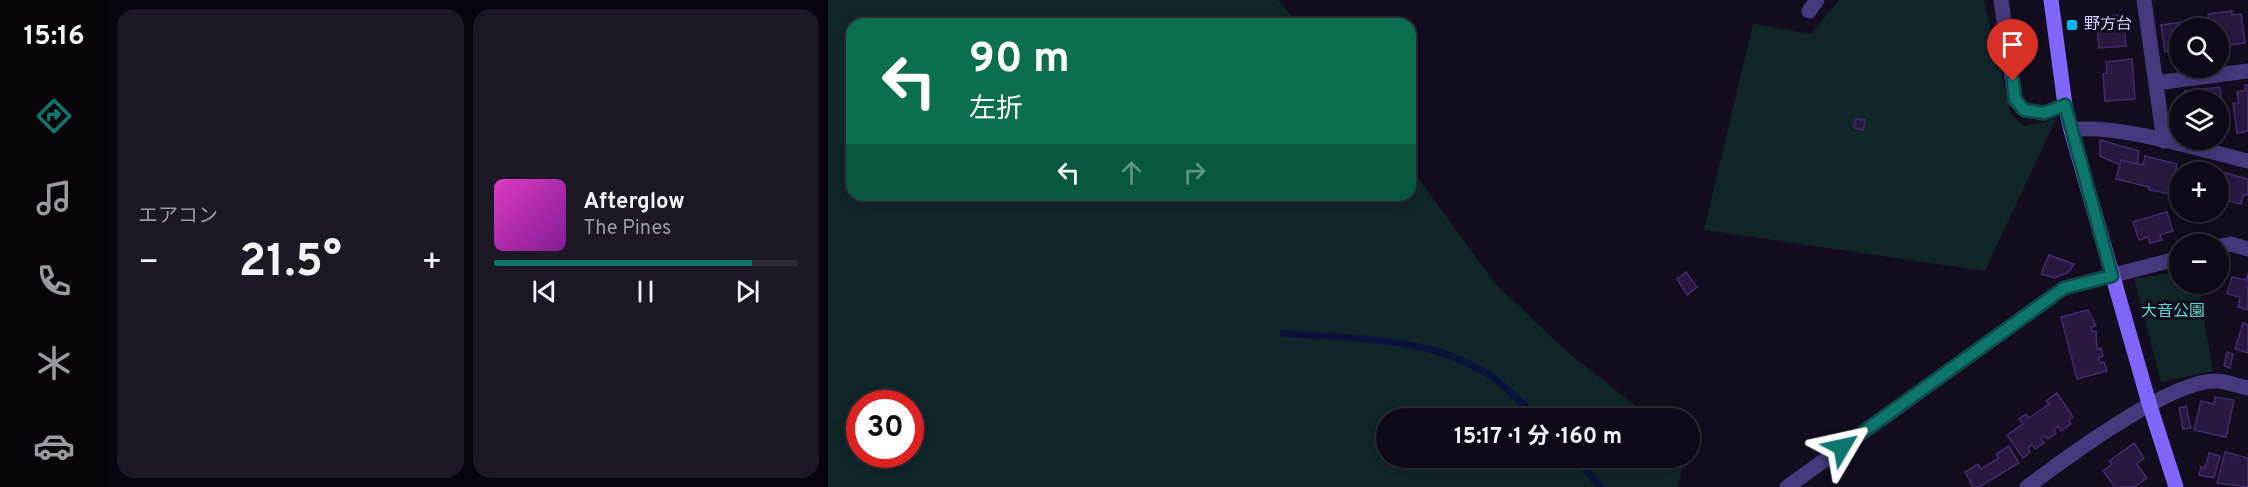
<!DOCTYPE html>
<html lang="ja">
<head>
<meta charset="utf-8">
<style>
	:root { --surface:#0e0a17; --page:#1c1824; --text:#f1f3f6; --muted:#9b9aa1; --line:#2e2b36; --accent:#0f766e }
	body { margin:0; font-family:Overpass,"Noto Sans JP",sans-serif; background:var(--page); color:var(--text); height:100vh; display:flex; flex-direction:column; font-size:22px; white-space:nowrap }
	* { box-sizing:border-box; margin:0 }
	p { font-size:20px; color:var(--muted) }
	.icon { flex:none; width:33px; height:33px; fill:none; stroke:currentColor; stroke-width:2; stroke-linecap:round; stroke-linejoin:round }
	.map { position:relative; flex:1; overflow:hidden }
	.details { display:flex; flex-direction:column; gap:9px; padding:9px; background:#08060d; width:720px }
	.details>* { flex:none }
	.top-card { position:absolute; left:18px; top:18px; width:570px; height:183px; border-radius:18px; box-shadow:0 3px 15px #0003,0 0 0 2px var(--line); background:#0b6e4f; color:#fff; overflow:hidden }
	.fabs { position:absolute; left:1341px; top:18px; display:grid; gap:12px }
	.fabs a { display:grid; place-items:center; width:60px; height:60px; border-radius:50%; background:var(--surface); box-shadow:0 3px 15px #0003,0 0 0 2px var(--line); font-size:30px }
	.speed { position:absolute; left:18px; top:390px; display:flex; gap:12px; font-size:30px; font-weight:700; text-align:center }
	.speed>* { display:grid; place-content:center; width:78px; height:78px; border-radius:50%; background:var(--surface); box-shadow:0 3px 15px #0003,0 0 0 2px var(--line); line-height:1 }
	.speed .limit { border:9px solid #d22; background:#fff; color:#111 }
	.pin { position:absolute; display:grid; place-items:center; width:51px; height:51px; color:#fff; margin:-62px -26px; border-radius:50% 50% 50% 0; rotate:-45deg; box-shadow:0 0 6px #0007 }
	.pin .icon { rotate:45deg }
	.me { position:absolute; width:66px; margin:-33px; rotate:54deg; stroke-linejoin:round; filter:drop-shadow(0 0 4px #0008) }
	.turn { display:flex; align-items:center; gap:21px; height:126px; padding:0 24px; font-size:27px }
	.turn .icon { width:78px; height:78px; stroke-width:2.5 }
	.turn b { display:block; font-size:42px; line-height:51px }
	.lanes { display:flex; align-items:center; height:57px; padding:0 24px; background:#0003; justify-content:center; gap:30px; direction:ltr }
	.lanes .off { opacity:.35 }
	.big { font-size:45px; font-weight:700; line-height:1.1 }
	.details .card { flex:1; display:flex; flex-direction:column; justify-content:center; gap:9px; min-width:0; padding:0 21px; border-radius:18px; background:var(--page) }
	.song { display:flex; align-items:center; gap:18px }
	.cover { width:72px; height:72px; border-radius:9px; background:linear-gradient(135deg,hsl(310 70% 55%),hsl(290 70% 35%)) }
	.played { height:6px; border-radius:3px; background:linear-gradient(90deg,var(--accent) 85%,var(--line) 85%) }
	.keys { display:flex; justify-content:space-around; direction:ltr }
	.heat { display:flex; justify-content:space-between; align-items:center; font-size:33px; direction:ltr }
	.details .tiles { flex:1; display:grid; gap:9px; grid-template-columns:repeat(2,1fr) }
	.trip { position:absolute; left:548px; top:408px; width:324px; height:60px; border-radius:30px; background:var(--surface); box-shadow:0 3px 15px #0003,0 0 0 2px var(--line); font-weight:700; line-height:60px; text-align:center }
	main { display:flex; flex:1; min-height:0 }
	.tabs { display:flex; flex-direction:column; width:108px; justify-content:space-around; align-items:center; background:#060409; color:var(--muted) }
	.tabs .icon { width:42px; height:42px }
	.tabs .current { color:var(--accent) }
	.tabs b { font-size:27px; color:var(--text) }
	.map>svg:first-child { display:block }
	.green { fill:#102629; fill-rule:evenodd }
	.lines { fill:none; stroke-linecap:round; stroke-linejoin:round }
	.stream { stroke:#0a143b; stroke-width:7 }
	.building { fill:#27193f; stroke:#422c6b; stroke-width:1.5 }
	.street { stroke:#46397d; stroke-width:15 }
	.secondary { stroke:#8165fc; stroke-width:15 }
	.route-casing { stroke:#0a4d48; stroke-width:15 }
	.route { stroke:#0f766e; stroke-width:10 }
	.poi-dot { fill:#05b4f1; stroke:#130d1f; stroke-width:2 }
	.labels { text-anchor:middle; dominant-baseline:central; stroke-width:6; stroke-linejoin:round; paint-order:stroke }
	.poi-label { font-size:16px; fill:#daccfe; stroke:#130d1f; text-anchor:start }
	.park-label { font-size:16px; fill:#5adcd0; stroke:#130d1f }
</style>
</head>
<body>
<main>
<nav class="tabs">
<b>15:16</b>
<svg class="icon current" aria-label="directions" viewBox="0 0 24 24"><path d="M12 3l9 9-9 9-9-9zM9 14v-3h6M13 9l2 2-2 2"/></svg>
<svg class="icon" aria-label="music" viewBox="0 0 24 24"><path d="M9 18V5l10-2v13"/><circle cx="6" cy="18" r="3"/><circle cx="16" cy="16" r="3"/></svg>
<svg class="icon" aria-label="phone" viewBox="0 0 24 24"><path d="M5 4h4l2 5-3 2q2 4 5 5l2-3 5 2v4C11 20 4 13 5 4z"/></svg>
<svg class="icon" aria-label="climate" viewBox="0 0 24 24"><path d="M12 3v18M4 7l16 10M4 17L20 7"/></svg>
<svg class="icon" aria-label="car" viewBox="0 0 24 24"><path d="M5 17H2v-5l4-1 3-4h7l3 4 3 1v5h-3M9 17h6M6 11h13"/><circle cx="7" cy="17" r="2"/><circle cx="17" cy="17" r="2"/></svg>
</nav>
<section class="details">
<div class="tiles">
<div class="card"><p>エアコン</p>
<div class="heat"><a>−</a><b class="big">21.5°</b><a>+</a></div>
</div>
<div class="card">
<div class="song"><i class="cover"></i><div><b>Afterglow</b><p>The Pines</p></div></div>
<div class="played"></div>
<div class="keys"><svg class="icon" aria-label="previous" viewBox="0 0 24 24"><path d="M18 5L8 12l10 7zM5 5v14"/></svg><svg class="icon" aria-label="pause" viewBox="0 0 24 24"><path d="M8 5v14M16 5v14"/></svg><svg class="icon" aria-label="next" viewBox="0 0 24 24"><path d="M6 5l10 7-10 7zM19 5v14"/></svg></div>
</div>
</div>
</section>
<div class="map">
<svg width="1420" height="487" viewBox="0 0 1420 487">
	<rect width="100%" height="100%" fill="#130d1f"/>
	<path class="green" d="M0,0H450L471,24H24V195H582V167L667,283L737,350L823,418H558V458H854L856,461L850,487H0ZM32,404H82V454H32Z
		M1011,0H1156L1183,114L1196,126L1228,119L1157,271L876,230L925,24L983,34Z
		M1351,271L1352,284H1370L1385,371L1333,382L1306,279Z"/>
	<g class="lines">
		<path class="stream" d="M455,333C521,339 594,336 653,370C674,382 692,401 709,418
			M747,458L773,487"/>
	</g>
	<path class="building" d="M1404,11V15L1413,14L1417,43L1390,46V28H1381L1380,14Z
		M1295,15L1298,46L1271,48L1269,23L1281,22L1280,16Z
		M1368,20L1369,28H1352V50L1337,52L1333,25Z
		M1304,59L1307,99L1277,101L1275,74L1279,73L1278,62Z
		M1417,85H1420V131L1409,133L1405,103H1411L1409,92L1418,90Z
		M1392,87L1396,116L1390,117V100H1358L1357,91Z
		M1027,119L1037,120L1035,130L1026,128Z
		M1272,140L1311,151L1309,164L1293,160L1292,165L1272,156Z
		M1317,156L1349,164L1342,194L1321,190V187L1288,179L1293,160L1315,165Z
		M1378,168L1420,179V195H1415L1413,204L1390,198V172H1377Z
		M1339,212L1345,231L1332,235L1334,240L1322,243L1320,237L1311,240L1305,222Z
		M1221,255L1246,264L1241,272L1227,278L1213,274Z
		M858,272L869,287L859,295L849,279Z
		M1420,273V310L1410,307L1412,297L1399,294L1404,277L1418,280Z
		M1260,310L1268,326L1263,327L1264,332L1268,331L1269,349L1273,348L1275,356L1271,358L1272,363L1276,362L1279,371L1249,379L1233,317Z
		M1415,323L1420,325V353L1407,349Z
		M1399,352L1405,354L1402,368L1396,366Z
		M1229,393L1245,417L1241,420L1243,424L1233,431L1230,426L1226,430L1228,433L1220,439L1217,436L1213,439L1216,443L1207,449L1204,445L1200,448L1202,452L1195,458L1179,435L1195,424L1191,419L1198,414L1201,418L1221,404L1218,401Z
		M1387,397L1406,400L1398,437L1366,430L1373,401L1386,404Z
		M1358,406L1363,428L1355,429L1351,408Z
		M1306,443L1316,458L1309,464L1319,478L1306,487H1287L1275,471L1284,464L1281,461Z
		M1181,446L1191,463L1151,487H1145L1137,472L1150,464L1153,469L1171,458L1168,454Z
		M1397,452L1420,458V487L1389,483Z
		M1381,453L1392,456L1386,478L1371,475L1373,467L1377,468Z"/>
	<g class="lines">
		<path class="street" d="M1173,0L1187,100L1196,110L1216,113L1237,105
			M1316,0L1336,141
			M981,11L989,0
			M1328,83L1420,71
			M1243,130C1289,123 1373,150 1420,161
			M1390,247L1403,244L1420,249
			M959,487L1236,288L1352,258
			M1199,487C1238,458 1342,380 1388,381C1398,381 1410,386 1420,388"/>
		<path class="secondary" d="M1223,0L1237,105L1243,130L1321,403L1348,487"/>
	</g>
	<g class="lines">
		<g class="route-casing">
			<path id="route" d="M1014,447L1236,288L1284,276L1237,105L1216,113L1196,110L1187,99L1185,81"/>
		</g>
		<use href="#route" class="route"/>
	</g>
	<rect class="poi-dot" x="1238" y="19" width="12" height="12" rx="3"/>
	<g class="labels">
		<g class="poi-label">
			<text x="1256" y="25">野方台</text>
		</g>
		<g class="park-label">
			<text x="1345" y="312">大音公園</text>
		</g>
	</g>
</svg>
<div class="fabs">
<a><svg class="icon" aria-label="search" viewBox="0 0 24 24"><circle cx="10" cy="10" r="6"/><path d="M15 15l6 6"/></svg></a>
<a><svg class="icon" aria-label="layers" viewBox="0 0 24 24"><path d="M12 4l9 5-9 5-9-5zM3 14l9 5 9-5"/></svg></a>
<a>+</a>
<a>−</a>
</div>
<div class="speed"><div class="limit">30</div></div>
<div class="pin" style="left:1185px;top:81px;background:#d93025"><svg class="icon" aria-label="arrive" viewBox="0 0 24 24"><path d="M6 21V4h12l-3 4 3 4H6"/></svg></div>
<svg class="me" style="left:1014px;top:447px" viewBox="-20 -20 40 40"><path d="M0-17L14 15 0 8-14 15z" fill="#0f766e" stroke="#fff" stroke-width="4"/></svg>
<div class="trip">15:17 · 1 分 · 160 m</div>
<div class="top-card">
<div class="turn"><svg class="icon" aria-label="left" viewBox="0 0 24 24"><path d="M17 20v-9H6M10 6l-5 5 5 5"/></svg><div><b>90 m</b>左折</div></div>
<div class="lanes"><svg class="icon" aria-label="left" viewBox="0 0 24 24"><path d="M17 20v-9H6M10 6l-5 5 5 5"/></svg><svg class="icon off" aria-label="ahead" viewBox="0 0 24 24"><path d="M12 20V5M6 11l6-6 6 6"/></svg><svg class="icon off" aria-label="right" viewBox="0 0 24 24"><path d="M7 20v-9h11M14 6l5 5-5 5"/></svg></div>
</div>
</div>
</main>
</body>
</html>
